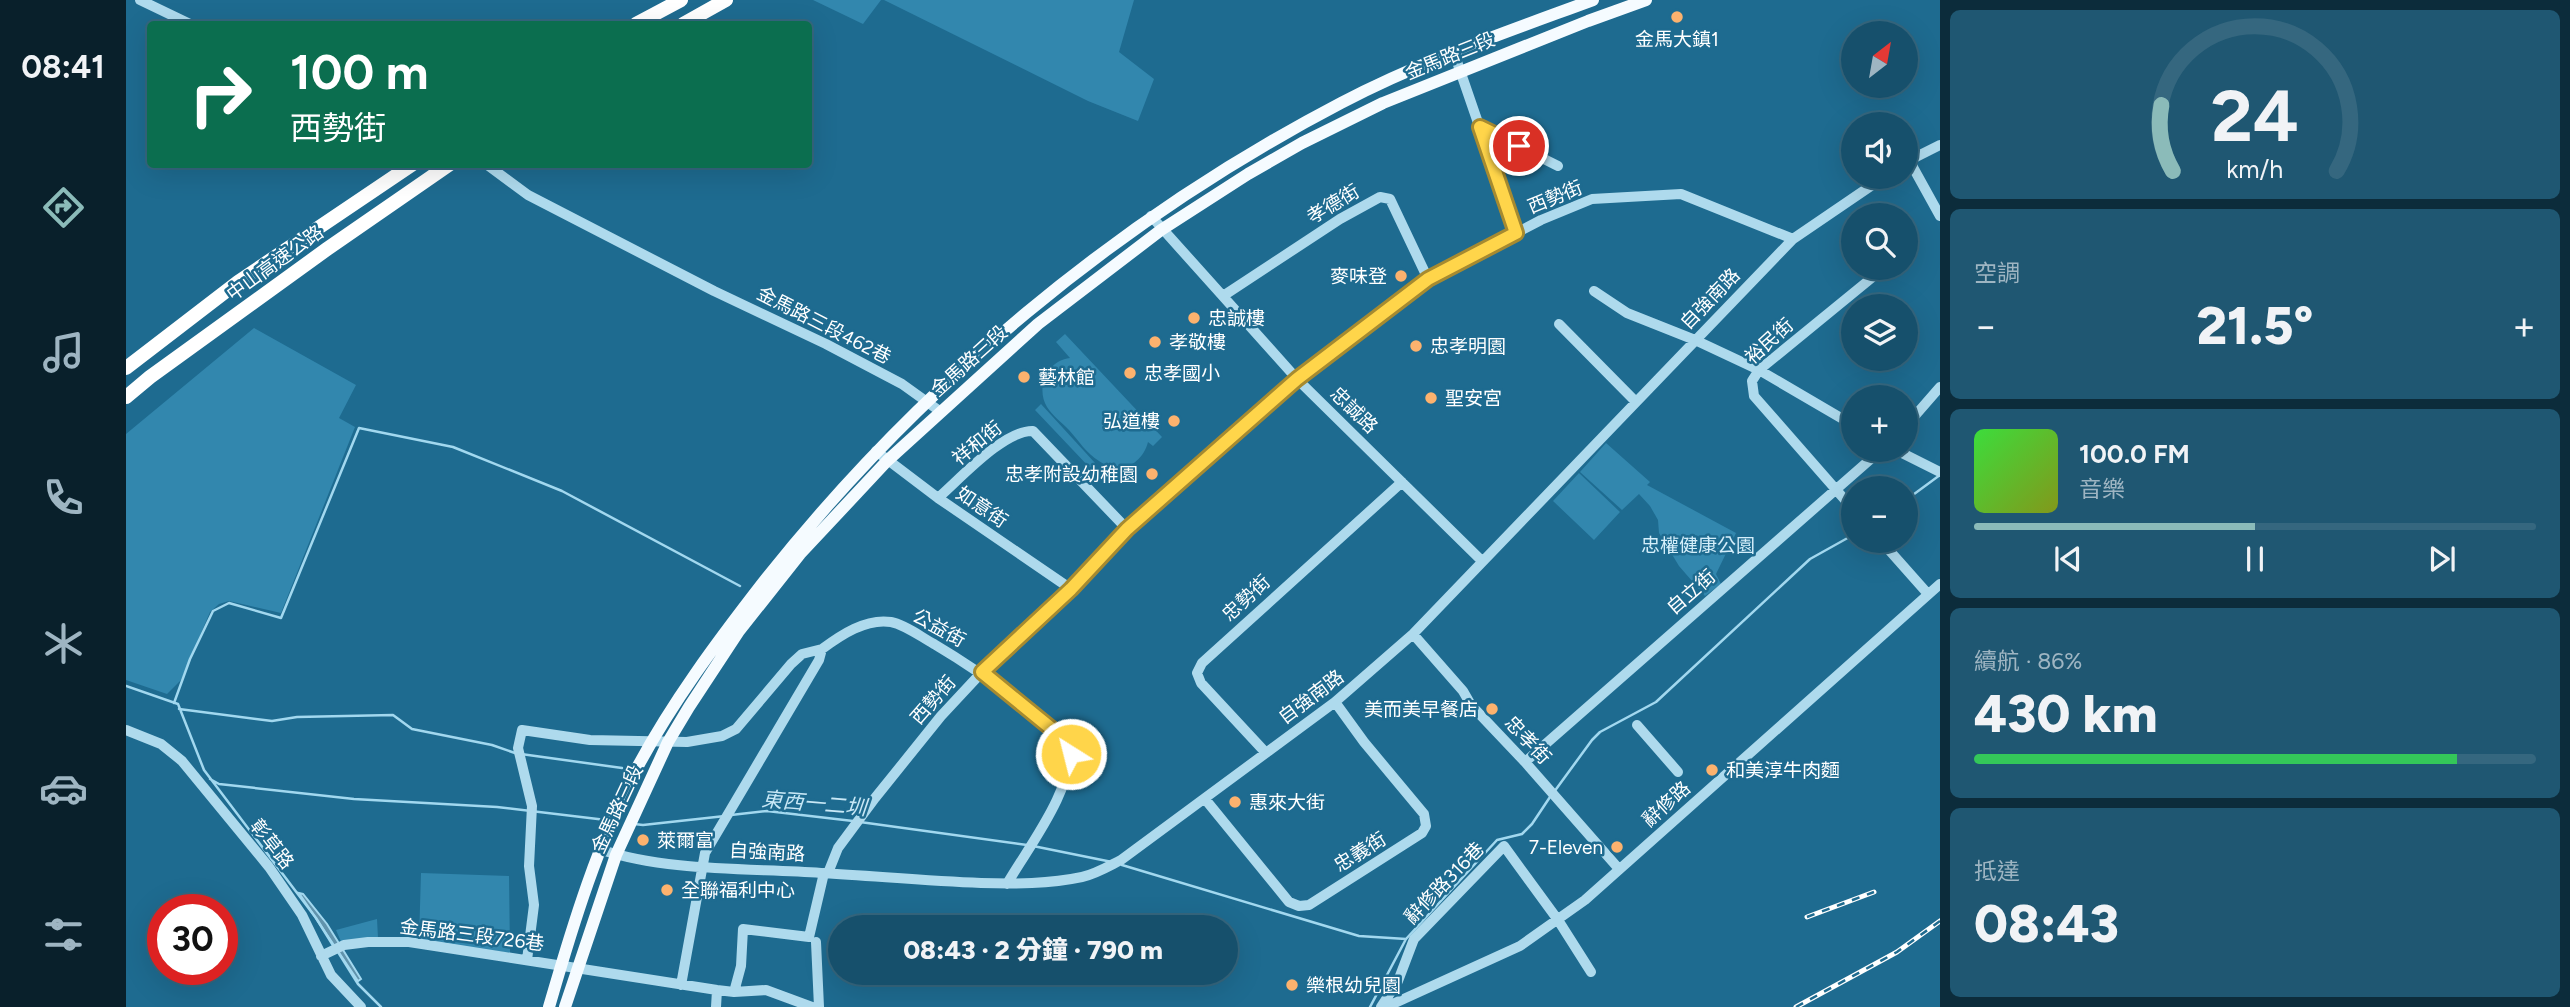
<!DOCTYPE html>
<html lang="zh-TW">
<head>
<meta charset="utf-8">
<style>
	:root { --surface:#16506c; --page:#1f5772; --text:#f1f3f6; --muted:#9eb5c2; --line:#35677f; --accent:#8bbbb9 }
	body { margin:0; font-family:Figtree,"Noto Sans TC",sans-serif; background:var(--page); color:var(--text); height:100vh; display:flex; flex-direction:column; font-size:26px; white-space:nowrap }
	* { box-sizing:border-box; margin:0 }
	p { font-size:23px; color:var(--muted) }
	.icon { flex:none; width:38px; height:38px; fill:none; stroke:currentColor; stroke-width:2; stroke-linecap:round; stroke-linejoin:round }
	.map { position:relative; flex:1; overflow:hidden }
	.sheet { display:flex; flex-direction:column; gap:10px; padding:10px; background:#0c2c3b; width:630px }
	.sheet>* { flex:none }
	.guide { position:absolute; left:21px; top:21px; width:665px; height:147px; border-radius:7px; box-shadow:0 7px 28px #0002,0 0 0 2px var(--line); background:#0b6e4f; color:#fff; overflow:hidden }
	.needle { width:46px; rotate:31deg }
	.buttons { position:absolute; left:1715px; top:21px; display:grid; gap:14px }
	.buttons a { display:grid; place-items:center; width:77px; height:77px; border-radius:50%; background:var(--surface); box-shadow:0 7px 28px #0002,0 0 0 2px var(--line); font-size:35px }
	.speed { position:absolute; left:21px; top:894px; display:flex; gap:14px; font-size:35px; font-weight:700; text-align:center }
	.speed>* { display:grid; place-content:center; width:91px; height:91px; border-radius:50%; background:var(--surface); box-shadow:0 7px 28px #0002,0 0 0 2px var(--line); line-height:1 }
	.speed .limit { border:10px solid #d22; background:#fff; color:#111 }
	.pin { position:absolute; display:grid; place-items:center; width:60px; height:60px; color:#fff; margin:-30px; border:4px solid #fff; border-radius:50%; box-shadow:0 2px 7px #0007 }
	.me { position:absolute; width:77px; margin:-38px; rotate:324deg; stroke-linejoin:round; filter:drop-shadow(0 0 5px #0008) }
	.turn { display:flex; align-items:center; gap:24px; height:147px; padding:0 28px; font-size:32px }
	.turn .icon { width:91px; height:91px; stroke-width:2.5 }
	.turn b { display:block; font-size:49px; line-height:60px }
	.big { font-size:52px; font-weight:800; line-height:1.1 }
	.sheet .tile { flex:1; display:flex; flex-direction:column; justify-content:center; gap:10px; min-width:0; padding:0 24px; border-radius:10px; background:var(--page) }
	.sheet .dial { align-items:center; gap:0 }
	.dial svg { height:182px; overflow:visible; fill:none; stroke:var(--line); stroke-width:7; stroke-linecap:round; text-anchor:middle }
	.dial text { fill:var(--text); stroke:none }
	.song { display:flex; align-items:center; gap:21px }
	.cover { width:84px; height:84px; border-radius:10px; background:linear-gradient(135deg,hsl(120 70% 55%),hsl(70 70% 35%)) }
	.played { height:7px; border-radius:4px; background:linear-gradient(90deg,var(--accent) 50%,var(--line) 50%) }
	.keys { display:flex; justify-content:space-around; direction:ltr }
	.heat { display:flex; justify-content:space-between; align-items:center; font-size:38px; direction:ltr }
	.charge { height:10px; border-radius:5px; background:linear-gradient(90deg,#34c759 86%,var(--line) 0) }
	.trip { position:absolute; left:702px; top:915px; width:410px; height:70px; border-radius:35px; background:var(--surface); box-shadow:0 7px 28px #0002,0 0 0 2px var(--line); font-weight:800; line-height:70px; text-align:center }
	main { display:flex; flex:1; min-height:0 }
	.tabs { display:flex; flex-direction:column; width:126px; justify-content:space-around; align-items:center; background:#09202b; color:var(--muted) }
	.tabs .icon { width:49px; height:49px }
	.tabs .on { color:var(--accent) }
	.tabs b { font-size:32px; color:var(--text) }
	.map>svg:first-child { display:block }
	.green { fill:#3287ae }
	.water { fill:#6193ac; stroke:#a2d8ef; stroke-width:2 }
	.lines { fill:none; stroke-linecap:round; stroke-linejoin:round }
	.stream { stroke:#a2d8ef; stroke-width:2.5 }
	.minor { stroke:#aedaed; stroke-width:10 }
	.major { stroke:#f5fbff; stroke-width:12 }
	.highway { stroke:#fff; stroke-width:14 }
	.rail-casing { stroke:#fff; stroke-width:5 }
	.rail { stroke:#1e6b90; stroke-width:2.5; stroke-dasharray:8; stroke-linecap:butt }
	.route-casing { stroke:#a68a30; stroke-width:18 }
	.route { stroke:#ffd54a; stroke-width:12 }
	.poi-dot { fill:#fcb26e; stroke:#1e6b90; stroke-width:2.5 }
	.labels { text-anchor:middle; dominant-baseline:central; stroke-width:5; stroke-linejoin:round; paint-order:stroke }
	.poi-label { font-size:19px; fill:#fff; stroke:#1e6b90; text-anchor:start }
	.street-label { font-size:19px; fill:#fff; stroke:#1e6b90 }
	.park-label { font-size:19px; fill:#d4eefa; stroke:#1e6b90 }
	.water-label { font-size:21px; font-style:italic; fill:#c8e8f6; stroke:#1e6b90 }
</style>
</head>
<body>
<main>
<nav class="tabs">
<b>08:41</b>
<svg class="icon on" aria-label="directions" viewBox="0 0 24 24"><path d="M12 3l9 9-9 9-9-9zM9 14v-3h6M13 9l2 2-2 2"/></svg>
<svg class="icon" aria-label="music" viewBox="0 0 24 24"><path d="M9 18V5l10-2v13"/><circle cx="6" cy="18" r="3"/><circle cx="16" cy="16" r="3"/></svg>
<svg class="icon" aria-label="phone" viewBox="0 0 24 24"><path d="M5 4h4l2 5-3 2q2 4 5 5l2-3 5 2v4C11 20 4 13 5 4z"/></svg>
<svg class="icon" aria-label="climate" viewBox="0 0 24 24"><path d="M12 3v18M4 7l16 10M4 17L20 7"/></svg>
<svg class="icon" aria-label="car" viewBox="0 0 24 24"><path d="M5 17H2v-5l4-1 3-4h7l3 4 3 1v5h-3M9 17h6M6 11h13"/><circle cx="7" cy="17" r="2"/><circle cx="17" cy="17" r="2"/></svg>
<svg class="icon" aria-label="filters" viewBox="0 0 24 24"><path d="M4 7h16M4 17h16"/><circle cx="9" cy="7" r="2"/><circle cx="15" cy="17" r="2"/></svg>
</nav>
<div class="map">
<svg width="1814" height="1007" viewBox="0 0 1814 1007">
	<rect width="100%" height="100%" fill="#1e6b90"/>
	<path class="green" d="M687,0H755L737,24Z
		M758,0H1008L993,52L1028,79L1012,121L962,101Z
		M128,328L230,385L213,418L229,427L155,613L103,601L93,604L84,612L55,680L41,694L0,680V434Z
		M939,334L1036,437L1027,446L1022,442C1016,465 993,476 973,461C961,454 952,440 943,430C936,423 926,415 921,407C909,387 922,360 944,358L930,342Z
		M915,404L969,463L964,468L909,410Z
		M1480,443L1524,482L1521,485L1610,533L1590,574L1595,584L1579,596L1553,566L1533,533L1532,520L1524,506L1513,494L1496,510L1454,472Z
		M1453,473L1494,512L1468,540L1427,501Z
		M295,873L383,876L384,953L293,940Z
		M251,919L252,938L216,944L210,930Z"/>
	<path class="water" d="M173,893L177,894L201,924L235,979L232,981Z"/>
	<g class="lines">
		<path class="stream" d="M1780,500L1814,475
			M0,686L52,704L78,770L190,918L208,947
			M48,703L64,659L87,611L103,603L155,618L233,428L327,447L436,491L614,586
			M53,709L146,721L171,717L267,715L286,729L366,745L389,753
			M395,754L496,768
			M84,779L93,784L228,799L371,807L480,820
			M1428,792L1466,740L1474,732L1530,702L1684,559L1727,535
			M605,815L641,811L727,821
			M734,822L901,845
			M508,824L517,825L599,816
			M907,846L986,862
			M996,865L1233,936L1280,939
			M212,952L232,984L255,1007
			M1244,1007L1280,939L1371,840L1396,834L1406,824L1424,797"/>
		<path class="minor" d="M14,0L64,24
			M1328,53L1390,233
			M1354,127L1432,166
			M1783,160L1814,216
			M1780,162L1814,145
			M360,164L402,195L588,291L700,344L776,384L815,412
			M1025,216L1171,379L1356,561
			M1468,291L1501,313L1569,340L1633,370L1727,425
			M1097,296L1214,219L1254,197L1264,199L1302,279
			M1433,324L1510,402
			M1780,426L1814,387
			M1770,450L1814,472
			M750,451L812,498L945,589
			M812,498C835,478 878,430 907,431L1001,529
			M1727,509L1628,396L1626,381L1633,370L1748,276
			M1755,541L1802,594
			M1287,634L1337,691L1345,705L1399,762L1493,869
			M1511,725L1552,772
			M0,730L35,744L56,761L143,867L176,915L205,975L235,1007
			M1140,753L1075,683L1071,673L1076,663L1276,482
			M1399,762L1755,450
			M1079,799L1163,902L1173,906L1183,905L1296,833L1300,826L1298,814L1238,742L1209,702
			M473,849C541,872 624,868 695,873C749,876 801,881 855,883C889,884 923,884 956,877C970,874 983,866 995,860L1209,702L1287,634L1667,239L1758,177
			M702,873L712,848L749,798L815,716L856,672L945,589L1001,529L1171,379L1302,279L1415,220L1466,199L1555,194L1667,239
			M690,942L693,1007
			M195,956L218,945L242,942H283L591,990L608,992L640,990L686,1007
			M401,960L408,905L403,866L406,806L392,748L396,730L464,740L561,742L596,736L610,729L665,664L676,654L696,649
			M555,985L579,853L693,660L696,649C715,635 740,618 765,622C780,625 795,637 808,644C857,673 900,705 943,743C950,787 903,846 881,884
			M608,992L615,966L617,929L683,937L698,873
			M590,1007L591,990
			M1255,1007L1272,981L1288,939L1378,846L1432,920L1465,972
			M1260,1007L1394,946L1459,900L1814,584"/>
		<path class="major" d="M423,1007C447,924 472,842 512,766C547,701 591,642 636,584C792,386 991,220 1215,103C1295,61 1383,31 1467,0
			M439,1007L490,855L542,742L563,707L613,631L674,554L761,461L912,324L1035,230L1122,174L1176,143L1257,103L1462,21L1520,0"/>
		<path class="highway" d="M510,24L555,0
			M557,24L600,0
			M0,368L112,282L287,164
			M0,397L24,377L201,249L324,164"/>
		<g class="rail-casing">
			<path id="rail" d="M1681,917L1748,892
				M1670,1007L1771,952L1814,921"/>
		</g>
		<use href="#rail" class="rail"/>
	</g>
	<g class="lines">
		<g class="route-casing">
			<path id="route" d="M945,754L943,743L856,672L945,589L1001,529L1171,379L1302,279L1390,233L1354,127L1393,146"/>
		</g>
		<use href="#route" class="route"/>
	</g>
	<g class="poi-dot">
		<circle cx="1551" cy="17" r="7"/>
		<circle cx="1275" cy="276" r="7"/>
		<circle cx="1068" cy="318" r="7"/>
		<circle cx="1029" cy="342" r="7"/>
		<circle cx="1290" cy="346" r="7"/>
		<circle cx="1004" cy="373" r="7"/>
		<circle cx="898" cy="377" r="7"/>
		<circle cx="1305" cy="398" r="7"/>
		<circle cx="1048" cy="421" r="7"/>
		<circle cx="1026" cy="474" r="7"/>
		<circle cx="1366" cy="709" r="7"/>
		<circle cx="1586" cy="770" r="7"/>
		<circle cx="1109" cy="802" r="7"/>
		<circle cx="517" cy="840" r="7"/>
		<circle cx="1491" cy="847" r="7"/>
		<circle cx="541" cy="890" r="7"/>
		<circle cx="1166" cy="985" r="7"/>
	</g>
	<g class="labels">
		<g class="poi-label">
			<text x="1551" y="39" text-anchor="middle">金馬大鎮1</text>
			<text x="1261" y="276" text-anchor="end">麥味登</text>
			<text x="1082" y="318">忠誠樓</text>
			<text x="1043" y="342">孝敬樓</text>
			<text x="1304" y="346">忠孝明園</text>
			<text x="1018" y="373">忠孝國小</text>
			<text x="912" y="377">藝林館</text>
			<text x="1319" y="398">聖安宮</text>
			<text x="1034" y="421" text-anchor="end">弘道樓</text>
			<text x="1012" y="474" text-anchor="end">忠孝附設幼稚園</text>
			<text x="1352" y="709" text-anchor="end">美而美早餐店</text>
			<text x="1600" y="770">和美淳牛肉麵</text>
			<text x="1123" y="802">惠來大街</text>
			<text x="531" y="840">萊爾富</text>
			<text x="1477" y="847" text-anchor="end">7-Eleven</text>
			<text x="555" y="890">全聯福利中心</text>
			<text x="1180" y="985">樂根幼兒園</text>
		</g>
		<g class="street-label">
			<text transform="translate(1324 56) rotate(-22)">金馬路三段</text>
			<text transform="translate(1429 197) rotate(-22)">西勢街</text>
			<text transform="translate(1207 204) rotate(-31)">孝德街</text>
			<text transform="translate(149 263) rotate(-36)">中山高速公路</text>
			<text transform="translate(1584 299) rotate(-46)">自強南路</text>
			<text transform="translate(698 325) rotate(27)">金馬路三段462巷</text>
			<text transform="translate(1643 341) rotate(-42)">裕民街</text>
			<text transform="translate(843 361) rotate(-42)">金馬路三段</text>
			<text transform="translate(1228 410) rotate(44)">忠誠路</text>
			<text transform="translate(851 443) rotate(-39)">祥和街</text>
			<text transform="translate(856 507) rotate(34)">如意街</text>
			<text transform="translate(1565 592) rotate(-41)">自立街</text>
			<text transform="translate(1120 598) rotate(-43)">忠勢街</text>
			<text transform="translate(813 628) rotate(29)">公益街</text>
			<text transform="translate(1185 697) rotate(-37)">自強南路</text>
			<text transform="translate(807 700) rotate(-49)">西勢街</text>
			<text transform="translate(1402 740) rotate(47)">忠孝街</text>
			<text transform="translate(1540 804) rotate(-42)">辭修路</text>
			<text transform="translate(491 809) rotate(-65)">金馬路三段</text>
			<text transform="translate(146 844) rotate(52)">彰草路</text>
			<text transform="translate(641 852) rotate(3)">自強南路</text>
			<text transform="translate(1234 852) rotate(-32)">忠義街</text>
			<text transform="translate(1318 883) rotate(-46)">辭修路316巷</text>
			<text transform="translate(346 935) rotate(7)">金馬路三段726巷</text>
		</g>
		<g class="park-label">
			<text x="1572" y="545">忠權健康公園</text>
		</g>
		<g class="water-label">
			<text transform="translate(688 803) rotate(5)">東西一二圳</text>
		</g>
	</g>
</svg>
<div class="buttons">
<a><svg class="needle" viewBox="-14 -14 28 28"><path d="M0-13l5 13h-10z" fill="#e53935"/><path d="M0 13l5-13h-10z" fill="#9eb5c2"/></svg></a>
<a><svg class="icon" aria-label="sound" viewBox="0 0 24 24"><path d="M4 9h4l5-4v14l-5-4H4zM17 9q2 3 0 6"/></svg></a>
<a><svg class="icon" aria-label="search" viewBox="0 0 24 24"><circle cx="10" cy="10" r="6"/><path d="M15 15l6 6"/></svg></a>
<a><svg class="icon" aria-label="layers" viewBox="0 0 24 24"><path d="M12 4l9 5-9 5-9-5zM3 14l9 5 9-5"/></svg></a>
<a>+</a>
<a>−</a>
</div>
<div class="speed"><div class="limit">30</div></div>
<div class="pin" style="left:1393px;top:146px;background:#d93025"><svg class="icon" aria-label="arrive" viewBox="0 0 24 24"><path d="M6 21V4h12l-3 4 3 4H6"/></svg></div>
<svg class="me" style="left:945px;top:754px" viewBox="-20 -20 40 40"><circle r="17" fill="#ffd54a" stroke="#fff" stroke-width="3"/><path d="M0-11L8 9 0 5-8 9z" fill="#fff"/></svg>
<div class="trip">08:43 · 2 分鐘 · 790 m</div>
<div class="guide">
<div class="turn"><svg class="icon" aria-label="right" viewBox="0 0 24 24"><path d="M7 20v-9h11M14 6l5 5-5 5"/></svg><div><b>100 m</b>西勢街</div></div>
</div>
</div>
<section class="sheet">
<div class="tile dial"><svg viewBox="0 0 100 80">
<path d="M14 69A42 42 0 1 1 86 69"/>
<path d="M14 69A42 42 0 0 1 9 40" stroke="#8bbbb9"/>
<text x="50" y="56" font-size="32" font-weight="700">24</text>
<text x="50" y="72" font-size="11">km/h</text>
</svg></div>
<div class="tile"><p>空調</p>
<div class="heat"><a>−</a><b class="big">21.5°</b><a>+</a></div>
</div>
<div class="tile">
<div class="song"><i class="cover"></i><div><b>100.0 FM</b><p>音樂</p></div></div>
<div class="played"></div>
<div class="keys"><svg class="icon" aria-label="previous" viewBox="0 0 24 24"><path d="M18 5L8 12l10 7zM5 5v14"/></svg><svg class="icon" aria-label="pause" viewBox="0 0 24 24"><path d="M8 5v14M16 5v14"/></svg><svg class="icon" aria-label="next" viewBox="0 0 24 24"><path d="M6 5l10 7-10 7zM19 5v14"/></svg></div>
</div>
<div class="tile"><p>續航 · 86%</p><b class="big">430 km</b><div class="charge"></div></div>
<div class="tile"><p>抵達</p><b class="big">08:43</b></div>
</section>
</main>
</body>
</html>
